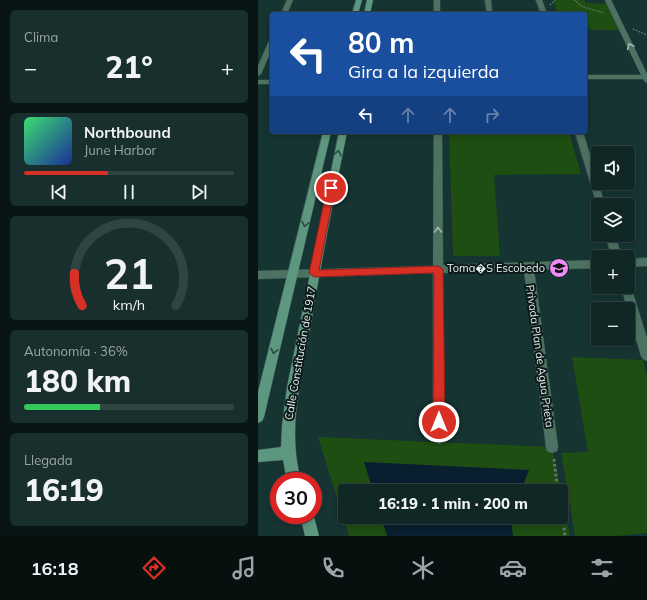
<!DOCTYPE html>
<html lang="es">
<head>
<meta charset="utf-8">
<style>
	:root { --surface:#102726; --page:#192f2e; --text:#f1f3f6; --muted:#9ca5a7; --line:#304443; --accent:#d93025 }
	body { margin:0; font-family:Mulish,sans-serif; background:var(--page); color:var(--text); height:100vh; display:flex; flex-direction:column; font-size:15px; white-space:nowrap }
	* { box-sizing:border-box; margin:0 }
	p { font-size:13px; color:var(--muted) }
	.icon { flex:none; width:22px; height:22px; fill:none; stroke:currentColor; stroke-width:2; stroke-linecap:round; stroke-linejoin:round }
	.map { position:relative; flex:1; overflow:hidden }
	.side { display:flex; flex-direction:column; gap:10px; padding:10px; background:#091515; width:258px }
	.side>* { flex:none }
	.top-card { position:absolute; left:12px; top:12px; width:317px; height:122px; border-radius:4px; box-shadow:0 2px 6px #0003,0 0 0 1px var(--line); background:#1a4fa0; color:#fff; overflow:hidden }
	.tools { position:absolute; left:333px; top:146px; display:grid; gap:8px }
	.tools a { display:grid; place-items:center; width:44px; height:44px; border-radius:4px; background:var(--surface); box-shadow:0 2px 6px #0003,0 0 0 1px var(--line); font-size:20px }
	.speed { position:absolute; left:12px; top:472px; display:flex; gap:8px; font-size:20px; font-weight:700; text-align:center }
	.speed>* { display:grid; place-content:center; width:52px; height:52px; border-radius:50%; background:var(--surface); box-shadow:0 2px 6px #0003,0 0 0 1px var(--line); line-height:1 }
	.speed .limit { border:6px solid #d22; background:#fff; color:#111 }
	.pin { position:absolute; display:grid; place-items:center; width:34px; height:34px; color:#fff; margin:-17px; border:2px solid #fff; border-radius:50%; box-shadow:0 1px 4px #0007 }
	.me { position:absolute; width:44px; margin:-22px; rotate:0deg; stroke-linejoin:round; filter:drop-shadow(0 0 3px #0008) }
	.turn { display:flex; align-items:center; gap:14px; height:84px; padding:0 12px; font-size:18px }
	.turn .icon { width:52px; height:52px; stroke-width:2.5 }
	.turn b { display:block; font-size:28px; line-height:34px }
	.lanes { display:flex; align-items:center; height:38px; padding:0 12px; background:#0003; justify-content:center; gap:20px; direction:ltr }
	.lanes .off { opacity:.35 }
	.big { font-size:30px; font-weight:800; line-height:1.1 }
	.side .tile { flex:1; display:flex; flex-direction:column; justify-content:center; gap:6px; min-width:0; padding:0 14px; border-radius:6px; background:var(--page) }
	.side .dial { align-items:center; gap:0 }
	.dial svg { height:104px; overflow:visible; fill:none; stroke:var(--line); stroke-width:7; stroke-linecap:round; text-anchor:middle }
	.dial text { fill:var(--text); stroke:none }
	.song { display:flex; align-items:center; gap:12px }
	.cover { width:48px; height:48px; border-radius:6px; background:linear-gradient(135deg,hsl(140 70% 55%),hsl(230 70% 35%)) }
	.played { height:4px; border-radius:2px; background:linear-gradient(90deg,var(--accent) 40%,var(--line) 40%) }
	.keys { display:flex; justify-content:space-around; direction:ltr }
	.heat { display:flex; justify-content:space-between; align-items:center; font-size:22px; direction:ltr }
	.charge { height:6px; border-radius:3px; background:linear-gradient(90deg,#34c759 36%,var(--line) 0) }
	.trip { position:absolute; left:80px; top:484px; width:230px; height:40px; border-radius:4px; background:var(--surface); box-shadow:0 2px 6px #0003,0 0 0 1px var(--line); font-weight:800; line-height:40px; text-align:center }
	.tab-bar { display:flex; height:64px; justify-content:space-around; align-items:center; background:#06100f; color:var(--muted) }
	.tab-bar .icon { width:28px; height:28px }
	.tab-bar .active { color:var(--accent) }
	.tab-bar b { font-size:18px; color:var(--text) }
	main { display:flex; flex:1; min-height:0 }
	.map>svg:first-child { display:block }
	.green { fill:#1f4e12 }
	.water { fill:#091e2e }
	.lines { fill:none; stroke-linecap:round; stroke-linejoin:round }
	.street-casing { stroke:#375351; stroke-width:1 }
	.secondary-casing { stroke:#375351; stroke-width:1 }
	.path-far1 { stroke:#5f7877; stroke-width:1.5; stroke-dasharray:1.5 1.5; stroke-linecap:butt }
	.path { stroke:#5f7877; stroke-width:3; stroke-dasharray:2.5 2.5; stroke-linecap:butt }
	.street { fill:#4e7262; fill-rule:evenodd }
	.secondary { fill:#5e977f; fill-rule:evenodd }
	.oneway { stroke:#a0bab2 }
	.oneway2 { stroke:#2d4b41 }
	.route { fill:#d93025; stroke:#8d1f18 }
	.labels { text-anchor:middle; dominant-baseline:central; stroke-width:4; stroke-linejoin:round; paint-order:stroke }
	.poi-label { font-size:11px; fill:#e3f4f3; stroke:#0c1918; text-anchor:end }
	.street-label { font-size:11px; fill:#e3f4f3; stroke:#0c1918 }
</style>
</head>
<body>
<main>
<section class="side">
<div class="tile"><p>Clima</p>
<div class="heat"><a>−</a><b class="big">21°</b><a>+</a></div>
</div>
<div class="tile">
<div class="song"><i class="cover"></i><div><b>Northbound</b><p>June Harbor</p></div></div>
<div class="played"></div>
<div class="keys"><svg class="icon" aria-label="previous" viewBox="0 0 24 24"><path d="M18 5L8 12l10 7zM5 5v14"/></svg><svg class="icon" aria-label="pause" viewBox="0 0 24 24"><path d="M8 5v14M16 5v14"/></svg><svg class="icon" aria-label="next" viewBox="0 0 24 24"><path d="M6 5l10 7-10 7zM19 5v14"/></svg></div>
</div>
<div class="tile dial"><svg viewBox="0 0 100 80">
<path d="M14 69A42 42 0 1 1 86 69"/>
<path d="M14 69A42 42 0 0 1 8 44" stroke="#d93025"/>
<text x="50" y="56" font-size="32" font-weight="700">21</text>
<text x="50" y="72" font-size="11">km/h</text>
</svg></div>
<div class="tile"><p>Autonomía · 36%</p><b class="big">180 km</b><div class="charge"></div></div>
<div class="tile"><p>Llegada</p><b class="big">16:19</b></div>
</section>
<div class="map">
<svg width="389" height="536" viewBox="0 0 389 536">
	<rect width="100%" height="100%" fill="#163432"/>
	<path class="green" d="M295,0H326L328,3L349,4L361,30H332L327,20V14H300Z
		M191,132H311L323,174L236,175L242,256H195Z
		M314,357L385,360L389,375V533L358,536H317L303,453L330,452Z
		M60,437L294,447L303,491H87V517H303V493L312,536H91Z"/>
	<path class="water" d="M106,462L271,470L263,491H115Z
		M123,517H254L253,521L255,536H129Z"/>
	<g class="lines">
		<g class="street-casing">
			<path id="street" d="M29,0H35L29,14H23Z
				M176,0H182V14H176Z
				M227,0H233L234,14L229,13Z
				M278,0H284L289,14H283Z
				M347,0H353L389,74V83L387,82L385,79H327V75H383Z
				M14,39V49L3,74L0,76V66L11,41Z
				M0,80H14V84H0Z
				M176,132H184L185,265L340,260V268L276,270L300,447L299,451L294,453L289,451L288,447L266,270L185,273L187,438L185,442L181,444L177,442L175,438V273L0,279V271L175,266Z
				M317,132H325L347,205H340V207L339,205Z
				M347,235H357L364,257H354Z
				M389,258V266L370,267V259Z
				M370,284L373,287L389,338V361L385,359L383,356L363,287H370Z"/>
		</g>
		<g class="secondary-casing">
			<path id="secondary" d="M98,0H104L100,14H94Z
				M109,0H115L112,14H106Z
				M65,132H73L6,417L4,421L0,423V392Z
				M81,132H89C76,197 63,263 52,329C43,382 29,428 43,481H29L25,460L0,462V450L23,447L24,426L29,387Z
				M55,513L61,536H47L42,515H55Z"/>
		</g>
		<path class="path-far1" d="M316,0L325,7L346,13
			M292,5L297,0
			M375,29L389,35"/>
		<path class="path" d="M296,459L300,491
			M303,508L307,536"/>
		<use href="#street" class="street"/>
		<use href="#secondary" class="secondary"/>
	</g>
	<defs><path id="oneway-chevron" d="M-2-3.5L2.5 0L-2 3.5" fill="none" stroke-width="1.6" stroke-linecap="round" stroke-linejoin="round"/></defs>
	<g class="oneway">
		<use href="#oneway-chevron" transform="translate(372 46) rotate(-116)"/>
		<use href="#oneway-chevron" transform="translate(180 230) rotate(-90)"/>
	</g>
	<g class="oneway2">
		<use href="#oneway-chevron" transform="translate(80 153) rotate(-79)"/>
		<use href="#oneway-chevron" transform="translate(47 224) rotate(104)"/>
		<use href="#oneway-chevron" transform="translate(16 351) rotate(104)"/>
	</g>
	<path class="route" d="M73,186L77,188L61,270L180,266L185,269L187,422L185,426L181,428L177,426L175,422L176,273L56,277L51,273L69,188Z"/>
	<defs>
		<g id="school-disc" transform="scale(1)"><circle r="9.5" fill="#ed8cf9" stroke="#0c1918"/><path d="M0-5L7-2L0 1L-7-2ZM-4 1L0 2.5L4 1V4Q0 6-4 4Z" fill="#111"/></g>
	</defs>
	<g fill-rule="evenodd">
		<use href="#school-disc" x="301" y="268"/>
	</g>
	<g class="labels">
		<g class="poi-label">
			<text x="287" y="268">Toma�S Escobedo</text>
		</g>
		<g class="street-label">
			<text transform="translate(42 353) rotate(-80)">Calle Constitución de 1917</text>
			<text transform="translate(282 356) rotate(82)">Privada Plan de Agua Prieta</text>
		</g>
	</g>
</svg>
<div class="tools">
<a><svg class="icon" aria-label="sound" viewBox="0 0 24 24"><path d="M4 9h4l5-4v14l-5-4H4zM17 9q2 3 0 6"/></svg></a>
<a><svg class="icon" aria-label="layers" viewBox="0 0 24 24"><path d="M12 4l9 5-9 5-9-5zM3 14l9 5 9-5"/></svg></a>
<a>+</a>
<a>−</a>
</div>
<div class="speed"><div class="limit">30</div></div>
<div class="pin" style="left:73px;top:188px;background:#d93025"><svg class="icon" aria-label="arrive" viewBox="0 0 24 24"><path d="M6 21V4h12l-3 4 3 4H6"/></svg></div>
<svg class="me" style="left:181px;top:422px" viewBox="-20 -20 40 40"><circle r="17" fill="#d93025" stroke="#fff" stroke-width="3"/><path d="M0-11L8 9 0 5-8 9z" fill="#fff"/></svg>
<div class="trip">16:19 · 1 min · 200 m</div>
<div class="top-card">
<div class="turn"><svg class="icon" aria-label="left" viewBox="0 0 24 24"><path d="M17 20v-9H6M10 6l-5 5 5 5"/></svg><div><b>80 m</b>Gira a la izquierda</div></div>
<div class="lanes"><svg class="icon" aria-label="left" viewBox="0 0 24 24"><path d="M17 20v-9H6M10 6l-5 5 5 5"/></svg><svg class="icon off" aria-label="ahead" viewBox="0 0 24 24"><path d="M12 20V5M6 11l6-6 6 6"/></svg><svg class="icon off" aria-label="ahead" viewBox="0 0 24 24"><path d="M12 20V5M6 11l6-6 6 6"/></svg><svg class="icon off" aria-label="right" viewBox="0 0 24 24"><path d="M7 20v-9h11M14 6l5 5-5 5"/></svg></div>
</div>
</div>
</main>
<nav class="tab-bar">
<b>16:18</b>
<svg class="icon active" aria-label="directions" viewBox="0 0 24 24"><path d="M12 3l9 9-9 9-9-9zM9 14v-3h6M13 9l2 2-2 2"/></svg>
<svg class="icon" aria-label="music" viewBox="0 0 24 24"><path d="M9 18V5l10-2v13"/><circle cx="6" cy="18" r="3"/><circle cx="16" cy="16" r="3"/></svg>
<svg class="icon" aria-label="phone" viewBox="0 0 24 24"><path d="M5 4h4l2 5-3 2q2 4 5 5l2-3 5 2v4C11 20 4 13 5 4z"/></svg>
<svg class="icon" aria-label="climate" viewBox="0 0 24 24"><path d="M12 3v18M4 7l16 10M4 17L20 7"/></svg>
<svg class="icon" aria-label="car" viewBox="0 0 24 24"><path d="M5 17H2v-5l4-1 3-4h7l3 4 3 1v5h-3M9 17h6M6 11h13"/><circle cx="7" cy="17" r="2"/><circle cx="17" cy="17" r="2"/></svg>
<svg class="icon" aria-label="filters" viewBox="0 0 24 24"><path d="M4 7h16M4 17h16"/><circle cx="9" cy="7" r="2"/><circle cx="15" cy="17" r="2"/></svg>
</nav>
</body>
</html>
